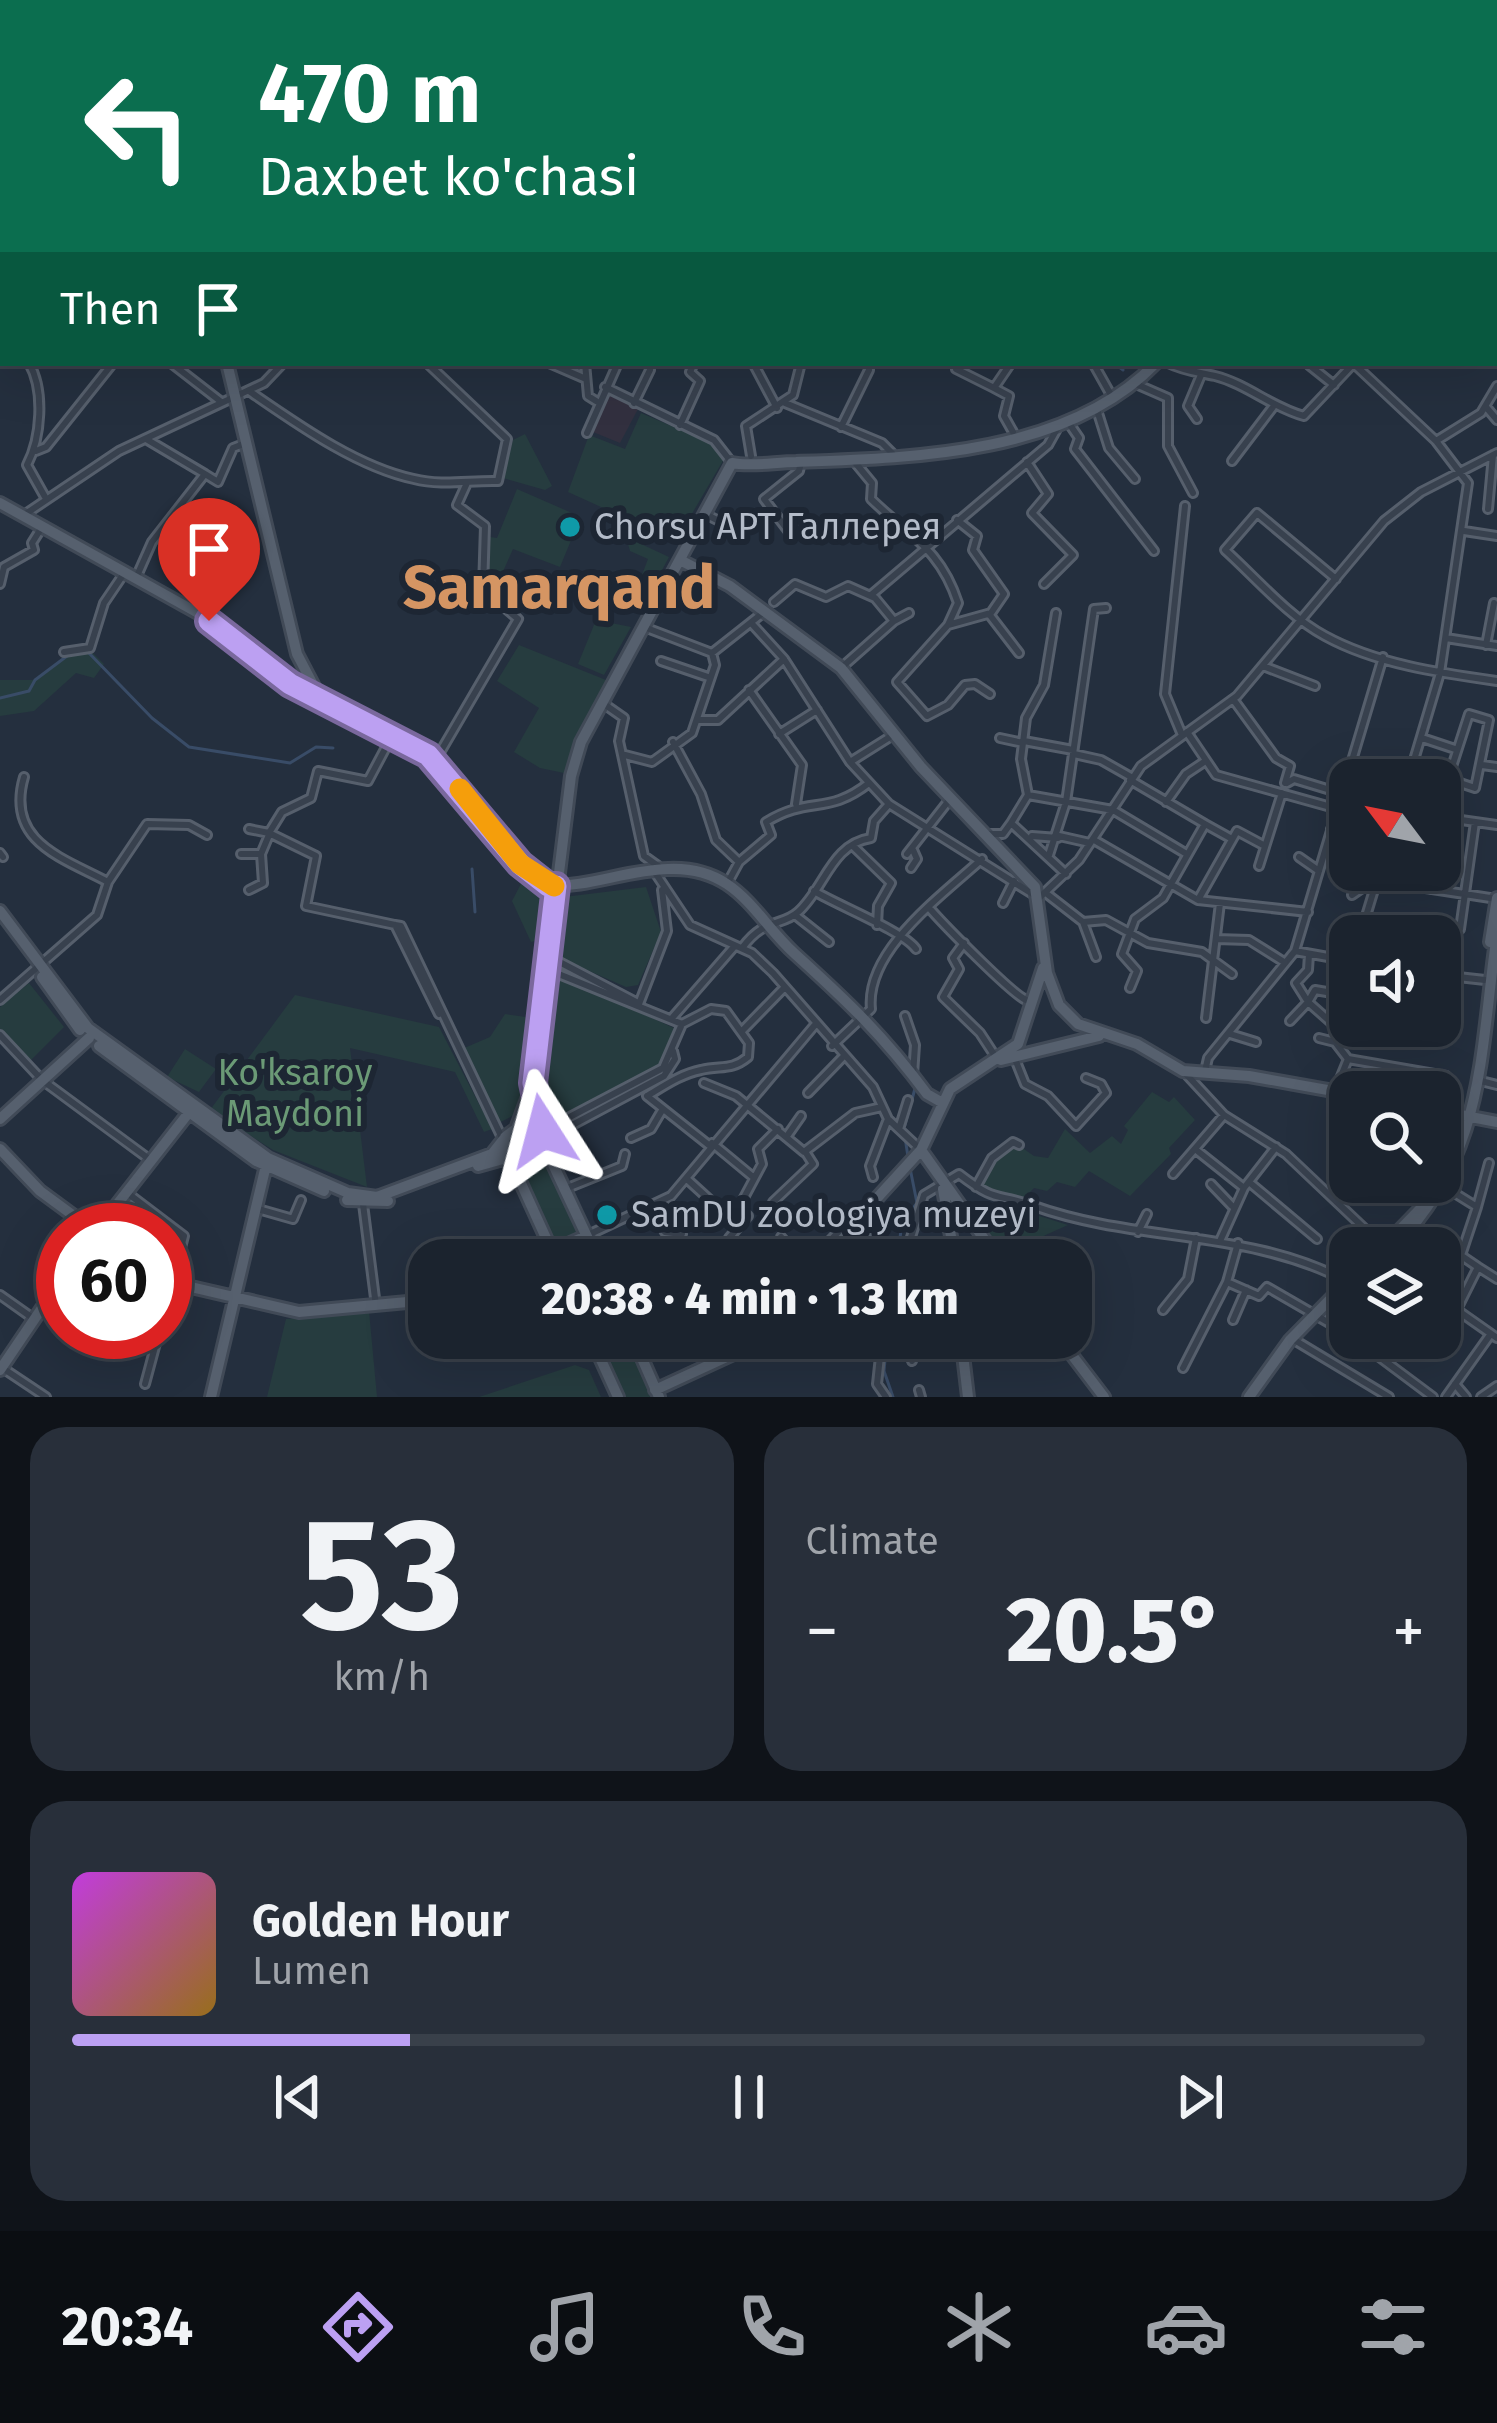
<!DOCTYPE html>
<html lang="en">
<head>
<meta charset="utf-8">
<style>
	:root { --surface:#1b232e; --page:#282f3a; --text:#f1f3f6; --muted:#a0a4aa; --line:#39404a; --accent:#bca0f2 }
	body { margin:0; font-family:"Fira Sans",sans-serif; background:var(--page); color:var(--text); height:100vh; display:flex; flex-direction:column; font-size:45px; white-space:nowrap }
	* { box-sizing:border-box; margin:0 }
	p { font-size:39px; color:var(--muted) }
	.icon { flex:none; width:66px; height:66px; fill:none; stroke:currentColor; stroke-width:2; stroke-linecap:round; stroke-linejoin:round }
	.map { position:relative; height:1397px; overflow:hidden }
	.side { display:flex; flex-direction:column; gap:30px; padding:30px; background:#0f1319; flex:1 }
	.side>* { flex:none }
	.banner { position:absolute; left:0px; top:0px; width:1497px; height:366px; box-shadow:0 12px 48px #0002,0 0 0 3px var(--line); background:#0b6e4f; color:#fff; overflow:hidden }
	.needle { width:78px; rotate:302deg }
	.tools { position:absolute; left:1329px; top:759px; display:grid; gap:24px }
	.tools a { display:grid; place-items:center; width:132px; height:132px; border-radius:24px; background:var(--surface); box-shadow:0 12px 48px #0002,0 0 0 3px var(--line); font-size:60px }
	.speed { position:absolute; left:36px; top:1203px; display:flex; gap:24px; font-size:60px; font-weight:700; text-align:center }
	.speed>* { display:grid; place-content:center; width:156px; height:156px; border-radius:50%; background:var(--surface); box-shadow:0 12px 48px #0002,0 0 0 3px var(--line); line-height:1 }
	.speed .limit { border:18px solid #d22; background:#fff; color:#111 }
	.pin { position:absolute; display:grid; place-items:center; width:102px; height:102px; color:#fff; margin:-123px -51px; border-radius:50% 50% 50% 0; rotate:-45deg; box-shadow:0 0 12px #0007 }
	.pin .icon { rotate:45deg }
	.me { position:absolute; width:132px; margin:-66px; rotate:351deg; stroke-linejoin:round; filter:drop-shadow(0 0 9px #0008) }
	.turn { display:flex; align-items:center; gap:42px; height:252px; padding:0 60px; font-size:54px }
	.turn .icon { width:156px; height:156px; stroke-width:2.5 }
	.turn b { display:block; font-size:84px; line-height:102px }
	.then { display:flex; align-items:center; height:114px; padding:0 60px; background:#0003; gap:24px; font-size:45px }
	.big { font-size:90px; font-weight:800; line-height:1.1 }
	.side .tile { flex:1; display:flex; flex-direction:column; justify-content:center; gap:18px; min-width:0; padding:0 42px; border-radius:36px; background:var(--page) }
	.side .dial { align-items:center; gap:0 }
	.dial b { font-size:156px; line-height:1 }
	.song { display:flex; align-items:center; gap:36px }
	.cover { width:144px; height:144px; border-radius:18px; background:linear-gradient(135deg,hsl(290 70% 55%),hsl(40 70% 35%)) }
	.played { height:12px; border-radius:6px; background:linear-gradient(90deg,var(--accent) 25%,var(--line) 25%) }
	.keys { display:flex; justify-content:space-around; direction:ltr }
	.heat { display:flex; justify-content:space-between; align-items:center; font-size:66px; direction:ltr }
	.side .tiles { flex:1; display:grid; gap:30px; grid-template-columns:1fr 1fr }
	.tile:last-child { grid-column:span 2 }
	.trip { position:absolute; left:408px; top:1239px; width:684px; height:120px; border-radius:36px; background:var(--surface); box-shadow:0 12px 48px #0002,0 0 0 3px var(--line); font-weight:800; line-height:120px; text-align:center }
	.dock { display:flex; height:192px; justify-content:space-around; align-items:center; background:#0b0e12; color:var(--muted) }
	.dock .icon { width:84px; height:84px }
	.dock .current { color:var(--accent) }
	.dock b { font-size:54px; color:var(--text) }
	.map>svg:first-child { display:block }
	.medical { fill:#32303f }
	.green { fill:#263c3f }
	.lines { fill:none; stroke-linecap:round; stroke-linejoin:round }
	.stream { stroke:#394c67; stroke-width:3 }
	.minor-casing { stroke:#565f6c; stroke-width:12 }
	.major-casing { stroke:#414a57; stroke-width:16 }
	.minor { stroke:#38414e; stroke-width:6 }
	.major { stroke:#56606e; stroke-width:10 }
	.tram { stroke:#5a6575; stroke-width:3 }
	.route-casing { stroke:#7a689d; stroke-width:30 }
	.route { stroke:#bca0f2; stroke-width:21 }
	.slow { stroke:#f59e0b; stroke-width:21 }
	.culture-dot { fill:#0f9aa8; stroke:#1d2633; stroke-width:4.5 }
	.labels { text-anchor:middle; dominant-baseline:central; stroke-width:12; stroke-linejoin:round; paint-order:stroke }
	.poi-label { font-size:36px; fill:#b4bcc9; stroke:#1d2633; text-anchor:start }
	.park-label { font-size:36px; fill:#6b9a76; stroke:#1d2633 }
	.town-label { font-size:60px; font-weight:bold; fill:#d59563; stroke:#1d2633 }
</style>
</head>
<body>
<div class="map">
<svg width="1497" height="1397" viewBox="0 0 1497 1397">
	<rect width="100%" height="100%" fill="#242f3e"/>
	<path class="medical" d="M608,394L638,409L620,443L593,432Z"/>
	<path class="green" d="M641,413L709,442L724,459L676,541L568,492L589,435L625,449Z
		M525,434L552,486L545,490L503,478L513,440Z
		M517,489L572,513L559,525L561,534L572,538L560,567L513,549L494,592L486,587L490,537L497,538Z
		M626,537L669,557L651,591L644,588L637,603L632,601L648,559L630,551Z
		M596,620L631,627L604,675L578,664Z
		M519,645L606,680L564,773L540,768L514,752L539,708L497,681Z
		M75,648L92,652L104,664L94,678L76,673L34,711L0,716V680H34Z
		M523,880L543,899L538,940L531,942L512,901Z
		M646,887L661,932L638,985L626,987L557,957L564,897Z
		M551,978L594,991L678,1030L663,1065L566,1116L548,1115L538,1092Z
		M29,983L64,1027L30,1061L0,1029V1007Z
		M295,995L439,1027L492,1129L484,1132L455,1072L350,1048L367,1187L273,1150L210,1110Z
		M505,1014L533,1018L527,1085L518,1113L497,1124L462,1049L490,1037Z
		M185,1049L216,1069L199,1092L167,1077Z
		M1152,1092L1169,1102L1174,1097L1195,1120L1169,1148L1171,1154L1130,1196L1089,1171L1075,1187L1057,1182L1047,1191L1034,1188L1023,1199L993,1198L977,1184L993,1157L1005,1155L1014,1142L1034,1156L1048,1158L1065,1129L1090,1153L1112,1136L1121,1144L1128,1130L1124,1126Z
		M531,1128L544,1139L593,1260H561L520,1167L507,1157L506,1143L516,1130Z
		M1011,1207L1068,1225L1021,1246L1025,1260H1007L983,1228L987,1215L1007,1217Z
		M369,1311L377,1397H267L286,1319Z
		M597,1338H628L654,1397H623Z
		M575,1365L589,1370L601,1397H479Z"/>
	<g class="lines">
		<path class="stream" d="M1114,363L1123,370
			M87,651L152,718L189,747L290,763L316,747L333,748
			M0,698L29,691L35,680L67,656
			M472,869L475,912
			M904,1128L916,1085
			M905,1137L908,1157
			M897,1260L902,1223L917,1203L910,1168
			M887,1338L884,1371L893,1397"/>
		<g class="minor-casing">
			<path id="minor" d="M198,0L203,3
				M646,0L648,3
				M693,0L697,3
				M830,0L831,3
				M1053,0L1055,3
				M480,3L483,0
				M531,3L533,0
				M564,3L566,0
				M594,3L596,0
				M731,3L733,0
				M761,3L762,0
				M967,3L970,0
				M1018,3L1021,0
				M1256,3L1257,0
				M1328,3L1329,0
				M1494,20L1497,19
				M0,71H3
				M0,101L3,103
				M0,118L3,115
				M0,163L3,161
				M0,277L3,273
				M0,299V305
				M1494,329H1497
				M29,363C45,391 41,438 27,465L45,497
				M171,363L220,401
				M549,363L586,379
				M585,363L588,396L596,401
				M753,363L777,408
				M957,363L956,369L994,388L1011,363
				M1093,363L1111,395
				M1168,363C1184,371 1197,372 1215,376C1247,384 1271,407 1304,416L1354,363
				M1353,363L1436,441L1468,483L1440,673L1408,780
				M1309,365L1334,385
				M1136,384L1168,398V446L1193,493
				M605,387L714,440L732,463
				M994,388L1009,396L1004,416L1013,432
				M249,391C297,424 357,467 414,479C442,486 470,480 498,481L507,439L427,363
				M634,403L650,370
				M785,403L882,443L892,453
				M1486,407L1497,420
				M1097,410L1109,448L1135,479
				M1197,419L1188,406L1201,375
				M1068,422L1079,438L1075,449L1154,551
				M680,425L700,381L690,372L694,363
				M841,427L869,370
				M587,433L618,363
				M1436,441L1481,413L1497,386
				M36,451L46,447L113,363
				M751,456L746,426L793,395L801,363
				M853,460L872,483L871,499C910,537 940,548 958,603L948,625L897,682L927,716L948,705L965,685L975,684L990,694
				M1232,461L1273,407
				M1027,462L1048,494L1032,513L1073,555L1044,584
				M205,474L218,482L233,448L246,443
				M1488,509L1493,455
				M24,515L119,451L264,383L283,363
				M707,515L723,523L744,516
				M800,529L793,537L764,499L799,471L801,462
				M1464,531L1497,536
				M136,578L152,542L205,474L146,439
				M1336,579L1257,513L1225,550C1255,577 1289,617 1325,636C1376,664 1440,673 1497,681
				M0,584L4,567L34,550L32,543L42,527
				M871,595L1048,445L1058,427
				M774,602L795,584L826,597L848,586L875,598L894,621L841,668
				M1056,613L1044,685L1026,718L1021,759L1028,795L1011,823L1066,874
				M989,614L1019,653
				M894,621L909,613
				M753,625L784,659L850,762L889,804L1039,898L1079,860L1141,766L1237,696L1384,521L1421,492L1497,453
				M948,625L991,613L1004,594L973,550L977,536L957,520
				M644,627L712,653L764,612
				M1446,638L1497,646
				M1486,645L1494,603
				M64,652L90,648L104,603L125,572
				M661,661L708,677
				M1263,666L1315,686
				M749,690L802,765L796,804
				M1233,699L1276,758L1290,766L1285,783
				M604,704L624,718L619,741L644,856L658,866
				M1469,714L1489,720L1475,788L1448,779Z
				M697,720H718L784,659
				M1187,732L1216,775L1338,809
				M393,734L368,781L318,771L311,798L282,812L269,833L316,856L306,906L395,925
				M779,734L817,710
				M1182,735L1165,694L1185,506
				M1000,738L1023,743
				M1422,738L1455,749
				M1024,741L1073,750
				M673,742L701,794L716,840L739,862
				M1074,754L1101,760L1131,777
				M625,755L652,762L692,733L715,665L712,653
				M435,761L518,619L483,589L485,526L457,505L467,483
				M850,762L893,735
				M1482,765L1497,767
				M24,777C5,842 63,858 108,882
				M1130,780L1205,824
				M1287,783L1294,779L1350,796
				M1028,795L1113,810L1185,853
				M1166,802L1186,774L1204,762
				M1440,817L1497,825
				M249,829L269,833
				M1331,829L1350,835
				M985,834H1003L1011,823
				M1032,836L1058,838
				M1059,836L1090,843
				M1094,840L1198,900L1308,912
				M1440,840L1445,817
				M853,846L891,883L878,906L877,925
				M0,853L3,857
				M241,854H261L269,835
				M907,854L950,799
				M1049,855L1066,802L1094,609L1106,608
				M1299,857L1319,871
				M1259,866L1282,793
				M911,868L917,859L913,850
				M1380,870L1366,916L1390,922
				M654,871L690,925L752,953L773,973L873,1087L888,1119L921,1150
				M727,884L739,862L771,835L766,822C810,795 827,816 869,783
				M1406,885L1497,899
				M1430,889L1434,870
				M249,890L263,883L261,854
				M814,891C839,906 903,931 916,949
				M1047,894L1083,922L1096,957
				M1352,895L1378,877
				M1198,900L1237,831L1265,846
				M1003,903L1014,881
				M931,910C947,928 1012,994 1026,1000
				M795,915L829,942
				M1083,922L1106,920L1148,943L1202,952L1232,974
				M395,925L401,926L503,1140
				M395,925L439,1014
				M1424,936L1460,929L1475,822
				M1216,939L1249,940L1284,962
				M964,943L953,958L959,969L943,997L980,1033L997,1059
				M742,948C765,917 781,927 798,912C825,888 831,844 871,838L874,821L889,804
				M1295,951L1350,961
				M548,956L636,1002
				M1440,975L1485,980
				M547,977L561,975L682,1024
				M1130,988L1137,971L1122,954L1135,919L1163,898L1205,824L1232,839
				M1350,996L1315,990L1308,1002L1334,1025L1436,1041L1448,976
				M0,1000L97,915L108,882L147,824L189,825L207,835
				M639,1004L667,931L662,890
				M905,1016L915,1045L913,1075
				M673,1017L733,948
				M1206,1018L1220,903
				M1290,1021L1308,1002L1296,983L1308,970L1309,954
				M1334,1026L1335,1042L1348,1059
				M743,1030L782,990
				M1230,1034L1256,1042
				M0,1035L42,1080L149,1159
				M1319,1038L1335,1042
				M832,1046L871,1009C865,951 940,897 982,859
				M1015,1059L1025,1084L1048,1096L1076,1126L1106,1093L1101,1084L1086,1078
				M1205,1071L1208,1058L1295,951L1383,657
				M1186,1074L1224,1115L1286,1154L1383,1246
				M1477,1080L1497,1085
				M704,1083L736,1096L804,1152L855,1113L882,1107
				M1335,1091L1348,1059L1446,1076
				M808,1093L843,1057
				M647,1096C664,1086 681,1074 701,1070C721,1065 731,1071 748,1057L749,1043L726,1011L711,1009L682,1024
				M647,1096L710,1146
				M899,1129L908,1100
				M543,1131L663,1068L682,1024
				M787,1136L801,1116
				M548,1138L664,1076L675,1059L673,1051
				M631,1138L651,1129L661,1112
				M712,1143L753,1177
				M1195,1149L1244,1188L1276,1147
				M1440,1153L1452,1157
				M1173,1174L1224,1115
				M873,1177L870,1166L888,1119
				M688,1180L723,1212
				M1249,1182L1317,1239
				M1211,1184L1232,1206
				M976,1187L992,1158L1013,1142L1019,1145
				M1445,1187L1477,1207L1461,1255
				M565,1189L622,1166L625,1154
				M126,1192L184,1236L165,1310
				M1335,1200L1350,1180
				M773,1202L813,1164L806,1153
				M363,1204L376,1306
				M650,1205L665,1232L682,1234
				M1477,1207L1489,1163
				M258,1209L293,1219L301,1200
				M1416,1225L1478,1267
				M1138,1232L1147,1214
				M588,1235L671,1196L814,1026
				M781,1237L801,1260
				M1220,1241L1244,1188
				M749,1260L729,1238L748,1216L739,1207L762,1164L758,1149L778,1129
				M811,1260L855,1215L865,1212
				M904,1260L924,1195L959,1174C998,1204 994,1192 1034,1206C1137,1243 1250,1229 1348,1282
				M1227,1282L1238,1243
				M0,1295L34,1319
				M1440,1298L1497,1338
				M1163,1310L1188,1279L1196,1238
				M1455,1313L1478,1267L1497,1279
				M1233,1320L1246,1290
				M882,1338L877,1384L886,1397
				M906,1338L912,1361
				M1354,1338L1433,1397
				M1296,1341L1389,1397
				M1183,1368L1227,1282L1259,1296L1267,1287L1350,1335
				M7,1371L46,1397
				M145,1384L159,1332
				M1455,1384L1466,1397
				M919,1390L921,1397
				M1446,1397L1490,1335
				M1481,1397L1497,1386"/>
		</g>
		<g class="major-casing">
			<path id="major" d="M1475,0L1476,3
				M444,3L447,0
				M1494,33L1497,38
				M0,44H3
				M1494,72L1497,71
				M0,203L3,201
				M0,212L3,210
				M227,363L297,654L320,698
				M732,463C751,467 776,462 796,462C916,458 1068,454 1156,363
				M0,503L198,613L297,688L415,746L444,769L520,864L548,886C589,887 627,870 668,869C737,866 754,916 794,953C848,1002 883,1035 927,1094L941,1102
				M680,560L730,586L841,668L921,767L1035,887L1047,973L1059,1005L1078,1024L1137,1044L1183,1071L1249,1076L1350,1094
				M0,911L88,1028L268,1158L348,1193L377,1197L492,1154L503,1140
				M1490,942L1497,898
				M42,977L80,1030
				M99,1046L256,1161L324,1191
				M1001,1060L1099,1036
				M534,1092L540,1129
				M1440,1111L1497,1122
				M0,1119L89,1038
				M517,1126L533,1083L571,776L581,742L732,463
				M0,1149L40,1191L93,1230
				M921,1150L999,1260
				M478,1166L503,1159
				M943,1189L955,1260
				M347,1200L388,1201
				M97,1230L194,1106
				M1382,1248L1420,1209
				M1393,1248C1486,1154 1479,1057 1497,934
				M532,1260L586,1236
				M556,1260L515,1170L502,1156L505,1137L521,1125L537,1127L548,1138L550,1158L598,1260
				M867,1260V1209L921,1150L950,1089L1018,1044L1043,968
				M165,1281L299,1312L429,1300
				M591,1338L618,1397
				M633,1338L659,1397
				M961,1338L968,1397
				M1059,1338L1104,1397
				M0,1370L63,1277
				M655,1390L768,1338
				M211,1397L267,1161
				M1249,1397L1290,1340L1350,1279"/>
		</g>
		<use href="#minor" class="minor"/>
		<use href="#major" class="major"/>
		<path class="tram" d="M0,206L3,204"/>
	</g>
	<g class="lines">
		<g class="route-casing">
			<path id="route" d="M209,621L290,684L428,755L520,864L548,886H556L533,1083L543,1131"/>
		</g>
		<use href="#route" class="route"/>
		<path class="slow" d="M460,789L520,864L554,886"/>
	</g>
	<g class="culture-dot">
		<circle cx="570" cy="527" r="12"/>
		<circle cx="607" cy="1215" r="12"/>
	</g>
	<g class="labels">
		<g class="poi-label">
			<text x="594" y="527">Chorsu АРТ Галлерея</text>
			<text x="631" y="1215">SamDU zoologiya muzeyi</text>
		</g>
		<g class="park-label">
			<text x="295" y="1073">Ko'ksaroy<tspan x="295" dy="41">Maydoni</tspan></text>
		</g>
		<g class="town-label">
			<text x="559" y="588">Samarqand</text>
		</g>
	</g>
</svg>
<div class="tools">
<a><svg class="needle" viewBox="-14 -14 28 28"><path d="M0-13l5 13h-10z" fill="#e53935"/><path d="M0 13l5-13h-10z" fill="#a0a4aa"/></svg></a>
<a><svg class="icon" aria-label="sound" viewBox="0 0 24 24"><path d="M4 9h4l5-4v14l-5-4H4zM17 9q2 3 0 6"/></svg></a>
<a><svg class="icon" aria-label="search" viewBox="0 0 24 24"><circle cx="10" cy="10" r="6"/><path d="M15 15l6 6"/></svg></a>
<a><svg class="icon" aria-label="layers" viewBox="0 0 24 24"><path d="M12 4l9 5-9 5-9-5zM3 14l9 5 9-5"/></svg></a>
</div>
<div class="speed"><div class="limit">60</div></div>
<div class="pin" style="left:209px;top:621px;background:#d93025"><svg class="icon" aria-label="arrive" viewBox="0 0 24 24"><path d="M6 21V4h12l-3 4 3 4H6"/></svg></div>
<svg class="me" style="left:543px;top:1131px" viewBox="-20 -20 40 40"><path d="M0-17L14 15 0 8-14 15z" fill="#bca0f2" stroke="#fff" stroke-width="4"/></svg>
<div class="trip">20:38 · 4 min · 1.3 km</div>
<div class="banner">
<div class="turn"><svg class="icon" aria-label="left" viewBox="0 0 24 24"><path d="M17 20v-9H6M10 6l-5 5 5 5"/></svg><div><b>470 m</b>Daxbet ko'chasi</div></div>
<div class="then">Then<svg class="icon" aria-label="arrive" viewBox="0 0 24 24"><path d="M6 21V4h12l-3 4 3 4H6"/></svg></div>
</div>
</div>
<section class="side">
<div class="tiles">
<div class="tile dial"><b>53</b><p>km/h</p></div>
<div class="tile"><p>Climate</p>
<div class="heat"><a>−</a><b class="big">20.5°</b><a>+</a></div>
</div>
<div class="tile">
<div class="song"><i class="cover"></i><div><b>Golden Hour</b><p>Lumen</p></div></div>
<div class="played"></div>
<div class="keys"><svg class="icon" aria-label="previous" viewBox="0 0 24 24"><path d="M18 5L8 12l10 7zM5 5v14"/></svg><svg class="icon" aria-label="pause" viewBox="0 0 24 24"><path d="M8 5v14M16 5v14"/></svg><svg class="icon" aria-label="next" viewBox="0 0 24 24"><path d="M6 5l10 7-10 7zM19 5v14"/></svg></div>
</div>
</div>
</section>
<nav class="dock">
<b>20:34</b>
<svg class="icon current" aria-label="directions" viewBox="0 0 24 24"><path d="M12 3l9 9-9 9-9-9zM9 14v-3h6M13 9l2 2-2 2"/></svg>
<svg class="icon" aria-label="music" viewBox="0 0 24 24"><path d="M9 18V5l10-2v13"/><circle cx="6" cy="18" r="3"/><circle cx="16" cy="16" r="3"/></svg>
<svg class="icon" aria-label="phone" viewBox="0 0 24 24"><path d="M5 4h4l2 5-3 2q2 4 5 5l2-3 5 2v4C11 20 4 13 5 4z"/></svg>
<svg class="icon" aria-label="climate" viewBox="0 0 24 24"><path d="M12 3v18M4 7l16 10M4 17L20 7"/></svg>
<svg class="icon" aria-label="car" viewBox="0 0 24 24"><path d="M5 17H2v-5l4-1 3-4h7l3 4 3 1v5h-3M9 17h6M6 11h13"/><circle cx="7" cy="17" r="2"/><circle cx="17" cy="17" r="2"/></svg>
<svg class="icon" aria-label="filters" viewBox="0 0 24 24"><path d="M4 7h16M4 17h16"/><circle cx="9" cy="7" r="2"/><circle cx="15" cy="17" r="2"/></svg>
</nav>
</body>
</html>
